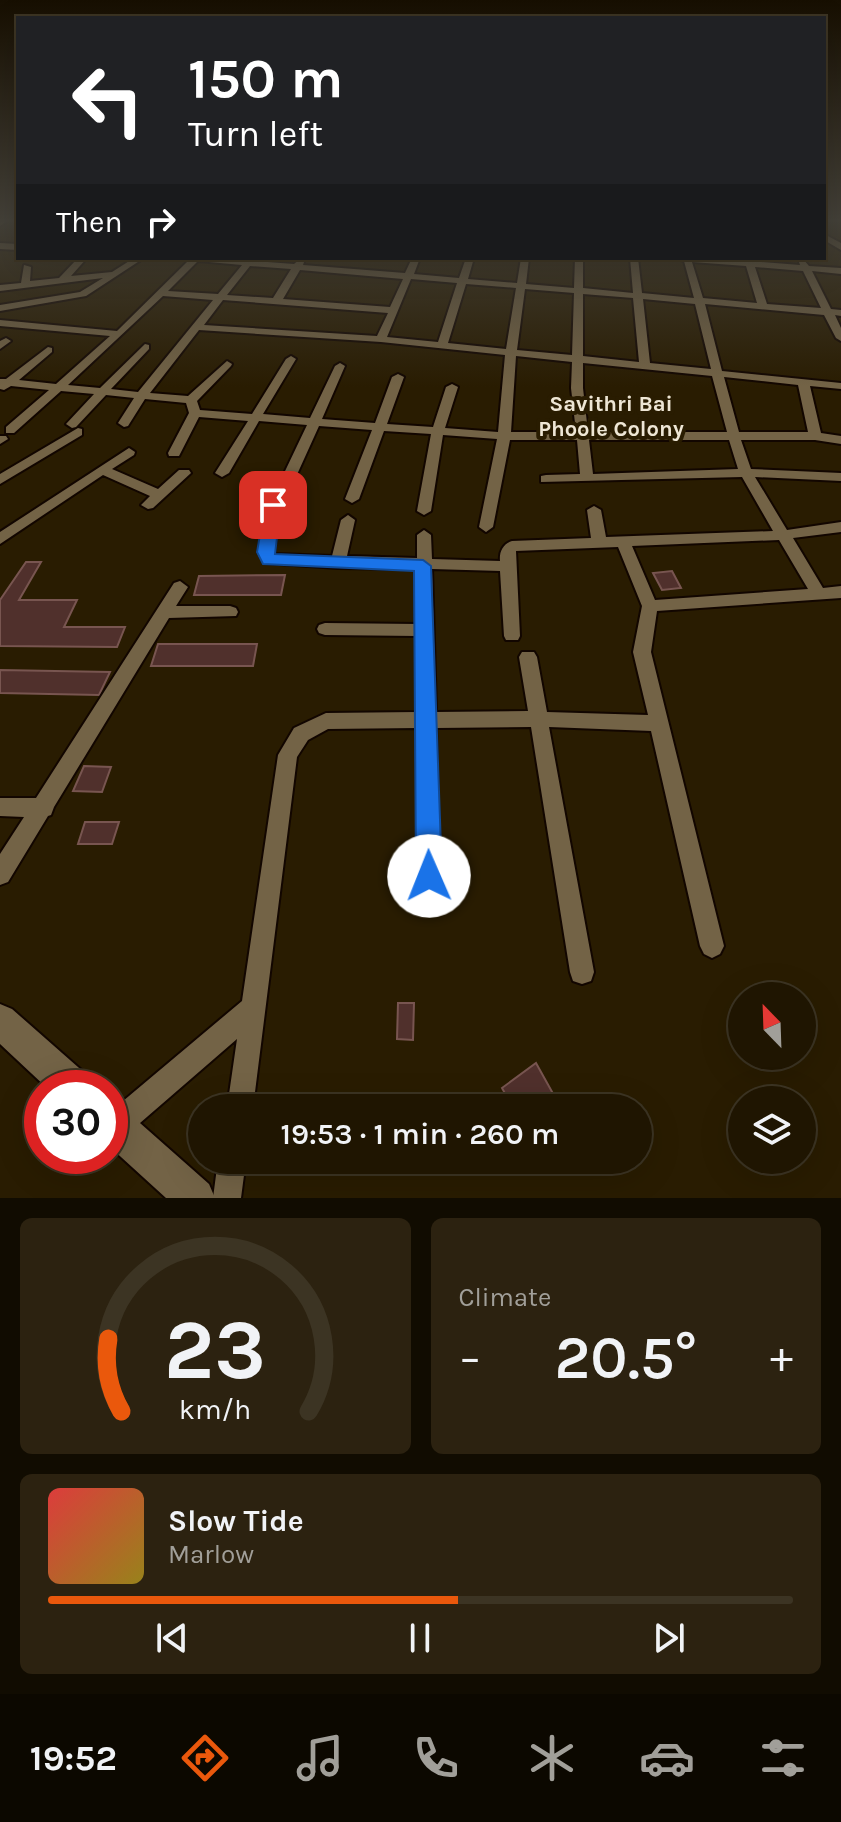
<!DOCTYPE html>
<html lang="en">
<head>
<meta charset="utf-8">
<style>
	:root { --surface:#1f1501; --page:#2c2210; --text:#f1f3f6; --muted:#a19f99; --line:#3c3423; --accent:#ea580c }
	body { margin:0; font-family:Karla,sans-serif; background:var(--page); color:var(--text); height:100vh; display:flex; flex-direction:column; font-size:30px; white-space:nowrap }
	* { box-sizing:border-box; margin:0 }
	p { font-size:26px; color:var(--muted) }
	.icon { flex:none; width:44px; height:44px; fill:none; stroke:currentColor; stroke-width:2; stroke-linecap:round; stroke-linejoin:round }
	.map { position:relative; height:1198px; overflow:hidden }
	.panel { display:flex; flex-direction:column; gap:20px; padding:20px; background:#110c01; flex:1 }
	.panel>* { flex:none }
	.hud { position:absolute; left:16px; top:16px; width:810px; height:244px; border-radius:0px; box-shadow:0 8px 32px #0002,0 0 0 2px var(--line); background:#202124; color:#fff; overflow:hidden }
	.needle { width:52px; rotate:337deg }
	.tools { position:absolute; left:728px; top:982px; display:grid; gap:16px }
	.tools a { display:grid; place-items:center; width:88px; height:88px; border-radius:50%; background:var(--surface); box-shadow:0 8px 32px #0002,0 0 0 2px var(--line); font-size:40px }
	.speed { position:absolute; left:24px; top:1070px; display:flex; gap:16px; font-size:40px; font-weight:700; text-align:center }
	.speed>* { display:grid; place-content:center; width:104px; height:104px; border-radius:50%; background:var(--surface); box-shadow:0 8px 32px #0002,0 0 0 2px var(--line); line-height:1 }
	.speed .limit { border:12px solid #d22; background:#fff; color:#111 }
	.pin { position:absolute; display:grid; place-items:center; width:68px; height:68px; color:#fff; margin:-34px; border-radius:16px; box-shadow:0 4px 12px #0006 }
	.me { position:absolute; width:88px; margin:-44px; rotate:359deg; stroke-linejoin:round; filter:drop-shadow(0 0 6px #0008) }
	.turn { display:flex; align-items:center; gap:28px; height:168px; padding:0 40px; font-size:36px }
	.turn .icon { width:104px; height:104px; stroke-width:2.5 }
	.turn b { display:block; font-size:56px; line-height:68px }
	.then { display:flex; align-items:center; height:76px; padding:0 40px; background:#0003; gap:16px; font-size:30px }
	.big { font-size:60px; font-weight:600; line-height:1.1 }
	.panel .card { flex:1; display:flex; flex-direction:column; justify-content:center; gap:12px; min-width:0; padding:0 28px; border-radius:12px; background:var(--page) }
	.panel .dial { align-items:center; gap:0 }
	.dial svg { height:208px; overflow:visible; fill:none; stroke:var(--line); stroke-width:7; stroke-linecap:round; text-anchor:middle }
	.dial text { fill:var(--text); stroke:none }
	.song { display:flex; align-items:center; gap:24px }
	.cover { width:96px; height:96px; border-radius:12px; background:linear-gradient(135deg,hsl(0 70% 55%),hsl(50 70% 35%)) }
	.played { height:8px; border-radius:4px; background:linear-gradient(90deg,var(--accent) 55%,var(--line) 55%) }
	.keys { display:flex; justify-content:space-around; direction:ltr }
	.heat { display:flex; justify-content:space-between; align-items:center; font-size:44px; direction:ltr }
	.panel .tiles { flex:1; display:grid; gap:20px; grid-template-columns:1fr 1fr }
	.card:last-child { grid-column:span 2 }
	.trip { position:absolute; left:188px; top:1094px; width:464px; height:80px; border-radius:40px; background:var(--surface); box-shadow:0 8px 32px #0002,0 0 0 2px var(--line); font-weight:600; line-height:80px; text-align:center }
	.menu { display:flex; height:128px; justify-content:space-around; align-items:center; background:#0c0800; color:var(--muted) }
	.menu .icon { width:56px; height:56px }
	.menu .current { color:var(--accent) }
	.menu b { font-size:36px; color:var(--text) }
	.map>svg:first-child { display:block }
	.building { fill:#50302c; stroke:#785550; stroke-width:2 }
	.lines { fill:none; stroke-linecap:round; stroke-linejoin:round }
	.street-casing { stroke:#120600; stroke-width:4 }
	.secondary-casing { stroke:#120600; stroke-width:4 }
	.street { fill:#736346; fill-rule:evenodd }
	.secondary { fill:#736346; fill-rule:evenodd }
	.route { fill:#1a73e8; stroke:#114b97; stroke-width:2 }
	.labels { text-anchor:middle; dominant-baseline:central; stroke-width:8; stroke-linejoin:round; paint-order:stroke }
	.far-neighbourhood-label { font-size:22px; font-weight:bold; fill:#eee6d5; stroke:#291c01 }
</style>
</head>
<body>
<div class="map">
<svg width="841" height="1198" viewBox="0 0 841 1198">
	<rect width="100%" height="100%" fill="#291c01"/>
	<path class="building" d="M26,562H41L19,600H77L64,627H125L117,647L0,646V600Z
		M672,571L681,588L662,590L653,573Z
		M285,575L281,595H194L199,576Z
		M158,644H257L253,666H151Z
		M0,670L110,672L99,695L0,693Z
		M84,766L111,767L102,792L73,791Z
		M85,822H119L112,844H78Z
		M398,1003H414L413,1040L397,1039Z
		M536,1063L561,1108H513L502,1088Z"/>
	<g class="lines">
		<g class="street-casing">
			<path id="street" d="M9,219L0,226V219Z
				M824,234L841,243V250L824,240Z
				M0,243L18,244V250L0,249Z
				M78,258H87L71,276L112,272L134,258H144L86,296L0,311V305L80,292L103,278L0,291V285L21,283L24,265L31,267L30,281L59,278Z
				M186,258L246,260L255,258L254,261L294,264L300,259L304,262L303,265L405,273L412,258H420L414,274L459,278L466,258H474L468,279L517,283L521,258H529L526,284L574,288L575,258H583V288L633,293L630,258H638L642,293L694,298L684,261L675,258H711L800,265L799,262L803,259L809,266L841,268V274L812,271L831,309L841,310V316L835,315L841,328V341L836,338L824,315L705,304L722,371L841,383V389L810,386L821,433L841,436V444L815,440H741L751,469L841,473V481L755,477L787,530L841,522V532L793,538L823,588L841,586V598L657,611L651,652L724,946L720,954L712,958L704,954L700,946L651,731L549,727L594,972L591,981L582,984L573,981L570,972L531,727L436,728L440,876L437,884L429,887L421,884L418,876L417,728L328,729L308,740L297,757L253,1108H227L237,1039L125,1136L115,1140L110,1138V1112L242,1001L278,755L294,728L326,713L417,712V636L325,635L319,633L317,629L319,625L325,623L417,624V569L338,568L264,563L258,552L268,502L273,501L280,505L274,554L332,556L341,520L348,515L355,520L347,556L417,558V535L424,530L431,535L432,559L500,561C499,552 503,544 512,541L591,538L587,510L594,506L601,510L606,537L773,531L742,477L541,482V476L546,475L580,474L577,440H510L493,527L486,532L479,527L497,439L443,435L431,511L424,515L417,511L431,434L384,431L359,499L352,503L345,499L372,430L319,426L290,490L283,494L276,490L307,425L259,421L229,473L222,477L215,473L248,421L199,417L179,456H169L168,453L189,413L186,403L145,399L128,426L124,427L118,423L134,398L106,395L76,427L72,428L66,424L94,394L61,391L14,433H6V427L49,390L11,386L4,390L0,389V379H6L48,347L52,348V352L19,380L56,384L110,336L0,326V320L117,331L189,260ZM198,261L242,265L218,294L168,291ZM692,262L746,266L757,303L703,298ZM250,266L291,269L273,298L227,295ZM755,267L803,271L821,308L767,304ZM300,270L403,279L390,307L283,299ZM411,279L457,283L438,342L387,337ZM466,284L516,288L506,349L448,343ZM525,289L574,293L572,355L517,350ZM583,294L633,298L639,362L583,356ZM163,296L213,300L138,392L111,389L149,349V345L145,344L100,388L68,385ZM643,299L695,304L711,369L650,363ZM223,300L388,313L377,336L204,325ZM199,330L381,342L505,355L498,432L445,428L458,387L452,384L446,387L433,427L387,424L404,377L398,374L392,377L375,423L322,419L345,366L340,363L335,366L310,418L263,414L296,359L291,356L286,359L252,414L200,410L197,401L231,366L232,364L227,361L188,396L150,393ZM516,356L572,362L571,388L576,432H511ZM583,363L712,376L727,432H588L583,388ZM724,377L798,385L808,432H739ZM589,440H729L738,469L593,474ZM779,540L808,589L655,600L632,546ZM618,547L642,606L633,652L648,715L547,712L537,657L534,652H522L519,657L528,711L436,712L432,569L500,571L504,636L506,640H518L520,636L516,551Z
				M6,338L11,341L0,349V341Z
				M78,428L82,429V435L0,484V474Z
				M0,436H6L8,439L0,444Z
				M129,448L135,452L134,455L112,469L158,489L179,470H189L191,473L153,508L148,509L141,505L150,496L103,475L0,544V532Z
				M180,581L188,587L176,606H230L236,608L238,612L236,616L169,618L54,807L51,815L48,816L8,882L0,885V854L24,817L0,816V798H36L174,583Z
				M218,1160H246L241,1198H213Z"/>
		</g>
		<g class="secondary-casing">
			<path id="secondary" d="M0,1004L12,1009L87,1075L92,1088H47L0,1044Z
				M110,1102L123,1108L209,1184L215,1198H166L110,1147Z"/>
		</g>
		<use href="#street" class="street"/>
		<use href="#secondary" class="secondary"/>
	</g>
	<linearGradient id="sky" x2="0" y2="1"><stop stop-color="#170f01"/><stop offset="0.57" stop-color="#434038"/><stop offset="1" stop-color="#434038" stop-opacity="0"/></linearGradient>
	<rect width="841" height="387" fill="url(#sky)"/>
	<path class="route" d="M273,500L281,505L275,554L423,560L431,566L442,876L438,885L429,888L420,885L416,876L414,571L263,564L257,552L265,505Z"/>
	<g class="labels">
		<g class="far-neighbourhood-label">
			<text x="611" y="404">Savithri Bai<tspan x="611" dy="25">Phoole Colony</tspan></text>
		</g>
	</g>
</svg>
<div class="tools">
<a><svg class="needle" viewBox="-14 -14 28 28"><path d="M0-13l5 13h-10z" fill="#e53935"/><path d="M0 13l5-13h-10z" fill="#a19f99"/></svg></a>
<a><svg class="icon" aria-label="layers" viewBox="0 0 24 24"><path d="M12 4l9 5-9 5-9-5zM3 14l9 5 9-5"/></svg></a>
</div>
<div class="speed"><div class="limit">30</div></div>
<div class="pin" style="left:273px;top:505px;background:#d93025"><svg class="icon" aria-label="arrive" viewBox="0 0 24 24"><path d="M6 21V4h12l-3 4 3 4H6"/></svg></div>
<svg class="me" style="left:429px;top:876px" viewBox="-20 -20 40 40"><circle r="19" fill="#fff"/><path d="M0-13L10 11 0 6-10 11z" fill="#1a73e8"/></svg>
<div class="trip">19:53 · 1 min · 260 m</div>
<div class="hud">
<div class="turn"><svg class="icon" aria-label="left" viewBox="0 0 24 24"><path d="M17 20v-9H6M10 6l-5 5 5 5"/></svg><div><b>150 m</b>Turn left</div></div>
<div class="then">Then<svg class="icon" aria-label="right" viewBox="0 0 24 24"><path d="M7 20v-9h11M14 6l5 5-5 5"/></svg></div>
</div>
</div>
<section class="panel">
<div class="tiles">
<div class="card dial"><svg viewBox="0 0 100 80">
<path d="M14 69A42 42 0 1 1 86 69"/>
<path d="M14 69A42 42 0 0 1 9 41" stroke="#ea580c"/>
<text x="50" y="56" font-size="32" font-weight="700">23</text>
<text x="50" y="72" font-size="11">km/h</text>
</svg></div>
<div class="card"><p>Climate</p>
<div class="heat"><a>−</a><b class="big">20.5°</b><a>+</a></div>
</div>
<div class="card">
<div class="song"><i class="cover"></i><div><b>Slow Tide</b><p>Marlow</p></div></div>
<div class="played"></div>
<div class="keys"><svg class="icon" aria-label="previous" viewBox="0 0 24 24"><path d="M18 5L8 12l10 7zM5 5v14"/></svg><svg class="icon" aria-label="pause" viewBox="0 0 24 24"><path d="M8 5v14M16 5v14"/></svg><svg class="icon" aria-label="next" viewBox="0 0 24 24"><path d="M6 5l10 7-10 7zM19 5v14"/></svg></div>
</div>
</div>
</section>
<nav class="menu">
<b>19:52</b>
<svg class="icon current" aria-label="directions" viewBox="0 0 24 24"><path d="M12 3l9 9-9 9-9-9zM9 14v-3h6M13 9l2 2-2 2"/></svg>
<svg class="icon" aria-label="music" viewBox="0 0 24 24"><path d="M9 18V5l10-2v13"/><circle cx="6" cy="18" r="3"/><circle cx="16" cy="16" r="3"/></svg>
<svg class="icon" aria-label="phone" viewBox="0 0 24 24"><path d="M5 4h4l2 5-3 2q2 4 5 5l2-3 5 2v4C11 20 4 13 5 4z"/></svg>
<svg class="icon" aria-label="climate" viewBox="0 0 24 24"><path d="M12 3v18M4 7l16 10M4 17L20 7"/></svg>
<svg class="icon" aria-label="car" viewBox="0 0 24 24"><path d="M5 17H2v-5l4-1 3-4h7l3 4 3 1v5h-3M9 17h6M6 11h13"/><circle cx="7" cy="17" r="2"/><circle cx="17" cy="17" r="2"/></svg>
<svg class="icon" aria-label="filters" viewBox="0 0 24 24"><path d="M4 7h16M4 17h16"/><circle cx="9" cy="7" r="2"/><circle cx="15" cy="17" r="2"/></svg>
</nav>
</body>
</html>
